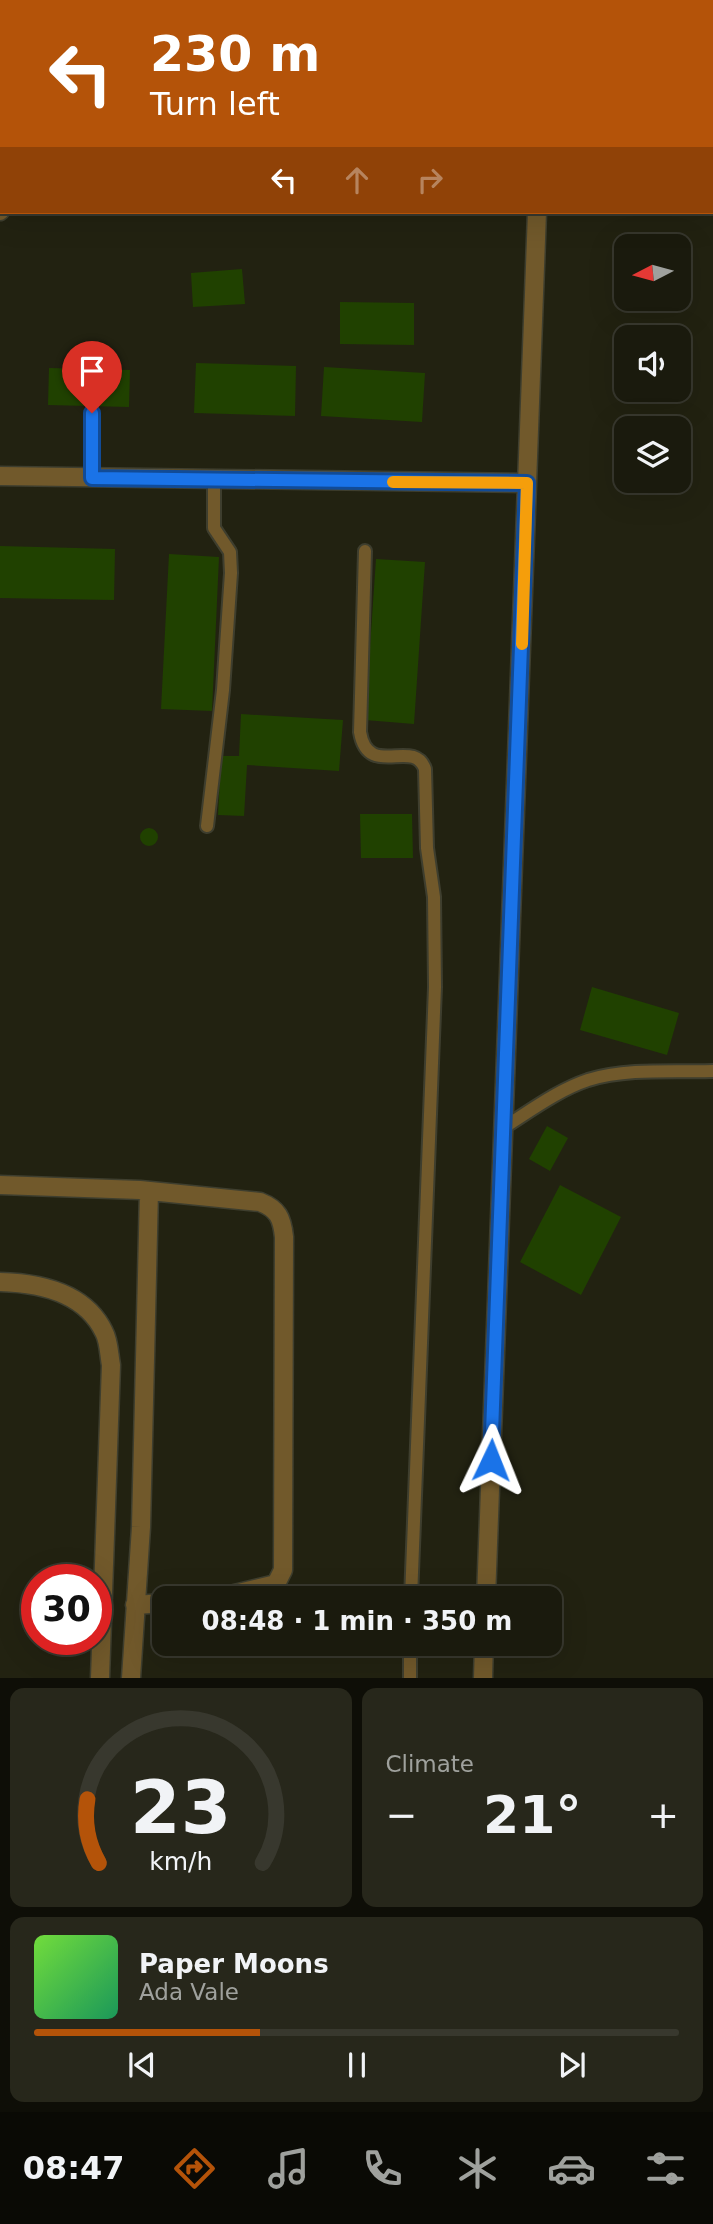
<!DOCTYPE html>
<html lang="en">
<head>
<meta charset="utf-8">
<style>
	:root { --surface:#1a1a0d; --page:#27271b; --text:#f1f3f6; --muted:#9fa19d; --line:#38382e; --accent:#b45309 }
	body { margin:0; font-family:"DejaVu Sans",sans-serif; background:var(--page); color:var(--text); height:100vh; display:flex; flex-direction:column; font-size:26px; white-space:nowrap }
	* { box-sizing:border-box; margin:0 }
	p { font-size:23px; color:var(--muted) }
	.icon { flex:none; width:38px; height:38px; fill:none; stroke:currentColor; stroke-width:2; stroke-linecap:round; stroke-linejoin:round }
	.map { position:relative; height:1678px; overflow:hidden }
	.side { display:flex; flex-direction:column; gap:10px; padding:10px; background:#0e0e07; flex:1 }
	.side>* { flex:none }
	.guide { position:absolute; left:0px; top:0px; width:714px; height:214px; box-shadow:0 7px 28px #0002,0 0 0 2px var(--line); background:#b45309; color:#fff; overflow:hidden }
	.needle { width:46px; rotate:264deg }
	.controls { position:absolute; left:614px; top:234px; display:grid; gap:14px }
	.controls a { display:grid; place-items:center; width:77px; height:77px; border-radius:14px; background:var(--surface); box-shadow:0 7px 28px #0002,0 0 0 2px var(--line); font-size:35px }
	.speed { position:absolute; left:21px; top:1564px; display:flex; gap:14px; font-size:35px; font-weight:700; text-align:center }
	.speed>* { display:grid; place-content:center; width:91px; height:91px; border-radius:50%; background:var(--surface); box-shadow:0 7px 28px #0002,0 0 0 2px var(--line); line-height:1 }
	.speed .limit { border:10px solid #d22; background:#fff; color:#111 }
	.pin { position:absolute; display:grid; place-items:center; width:60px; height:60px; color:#fff; margin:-72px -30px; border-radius:50% 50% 50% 0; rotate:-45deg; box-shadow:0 0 7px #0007 }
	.pin .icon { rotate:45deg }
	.me { position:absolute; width:77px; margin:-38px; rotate:2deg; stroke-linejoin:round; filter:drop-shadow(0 0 5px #0008) }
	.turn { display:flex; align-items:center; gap:24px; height:147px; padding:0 35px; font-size:32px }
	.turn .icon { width:91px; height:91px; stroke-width:2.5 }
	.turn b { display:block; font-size:49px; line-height:60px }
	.lanes { display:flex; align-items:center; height:66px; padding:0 35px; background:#0003; justify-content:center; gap:35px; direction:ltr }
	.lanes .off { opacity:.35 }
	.big { font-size:52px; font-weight:800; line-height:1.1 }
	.side .tile { flex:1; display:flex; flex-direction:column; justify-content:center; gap:10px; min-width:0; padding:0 24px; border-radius:14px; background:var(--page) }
	.side .dial { align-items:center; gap:0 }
	.dial svg { height:182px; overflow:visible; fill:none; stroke:var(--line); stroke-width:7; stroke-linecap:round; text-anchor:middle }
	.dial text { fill:var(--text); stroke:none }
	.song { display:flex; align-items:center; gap:21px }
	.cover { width:84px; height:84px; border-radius:10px; background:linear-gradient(135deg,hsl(100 70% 55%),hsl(150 70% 35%)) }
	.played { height:7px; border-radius:4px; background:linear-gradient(90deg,var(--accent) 35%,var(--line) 35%) }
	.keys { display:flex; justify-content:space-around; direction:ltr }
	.heat { display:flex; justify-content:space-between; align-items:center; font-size:38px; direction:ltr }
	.side .tiles { flex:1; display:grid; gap:10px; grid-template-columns:1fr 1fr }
	.tile:last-child { grid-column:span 2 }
	.trip { position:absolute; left:152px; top:1586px; width:410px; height:70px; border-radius:14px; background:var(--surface); box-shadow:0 7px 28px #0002,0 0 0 2px var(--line); font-weight:800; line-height:70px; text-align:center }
	.dock { display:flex; height:112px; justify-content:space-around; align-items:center; background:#0a0a05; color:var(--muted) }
	.dock .icon { width:49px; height:49px }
	.dock .current { color:var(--accent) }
	.dock b { font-size:32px; color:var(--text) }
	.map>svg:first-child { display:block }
	.building { fill:#204100 }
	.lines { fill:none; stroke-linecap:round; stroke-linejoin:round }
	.lane-casing { stroke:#3e3e2e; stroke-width:16 }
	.street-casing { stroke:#3e3e2e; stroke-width:21 }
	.lane { stroke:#71592b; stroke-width:12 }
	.street { stroke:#71592b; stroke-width:18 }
	.route-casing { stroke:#114b97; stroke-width:18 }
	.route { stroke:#1a73e8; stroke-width:12 }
	.slow { stroke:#f59e0b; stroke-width:12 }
</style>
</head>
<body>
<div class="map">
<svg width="713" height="1678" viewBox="0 0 713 1678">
	<rect width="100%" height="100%" fill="#221"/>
	<path class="building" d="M242,269L245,304L193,307L191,273Z
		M340,302L414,303V345L340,344Z
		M196,363L296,366L295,416L194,413Z
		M324,367L425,373L422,422L321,416Z
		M49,368L130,370L129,407L48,405Z
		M0,546L115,549L114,600L0,598Z
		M169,554L219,557L212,711L161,709Z
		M376,559L425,562L414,724L365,720Z
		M241,714L343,720L339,771L247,765L244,816L218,815L221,756H239Z
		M360,814H412L413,858H361Z
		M140 837a9 9 0 1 1 18 0a9 9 0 1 1-18 0Z
		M592,987L679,1013L667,1055L580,1030Z
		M547,1126L568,1138L550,1171L529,1159Z
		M560,1185L621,1217L581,1295L520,1262Z"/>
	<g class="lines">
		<g class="lane-casing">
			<path id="lane" d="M92,413V478
				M365,551L360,732C368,780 414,737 425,769L427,848L434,897L435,987L411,1598
				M207,826L223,690L231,573L230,552L214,528V479
				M503,1128C530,1111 558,1090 588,1080C627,1068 673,1072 713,1071
				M410,1678V1643"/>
		</g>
		<g class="street-casing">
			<path id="street" d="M44,2V0
				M545,2V0
				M0,211L2,206
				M0,476L527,483
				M0,1185L140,1190L260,1202C278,1209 282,1218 284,1237L283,1570L276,1584L218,1598
				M0,1282C40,1283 85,1292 104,1332C109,1341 109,1355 111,1365L100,1678
				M486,1598L537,212
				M135,1605L164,1603
				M131,1678L141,1527L149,1191
				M483,1678L484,1643"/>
		</g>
		<use href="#lane" class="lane"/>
		<use href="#street" class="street"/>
	</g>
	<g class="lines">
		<g class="route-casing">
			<path id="route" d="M92,413V478L527,483L491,1460"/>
		</g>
		<use href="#route" class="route"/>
		<path class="slow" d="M393,482L527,483L522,644"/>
	</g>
</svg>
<div class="controls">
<a><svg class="needle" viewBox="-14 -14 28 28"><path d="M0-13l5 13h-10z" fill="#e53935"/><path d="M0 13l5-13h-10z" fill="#9fa19d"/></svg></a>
<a><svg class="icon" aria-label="sound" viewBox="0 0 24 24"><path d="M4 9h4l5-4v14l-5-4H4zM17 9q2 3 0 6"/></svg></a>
<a><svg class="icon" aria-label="layers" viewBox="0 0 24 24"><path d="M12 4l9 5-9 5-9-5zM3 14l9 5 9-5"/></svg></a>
</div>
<div class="speed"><div class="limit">30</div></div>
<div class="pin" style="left:92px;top:413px;background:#d93025"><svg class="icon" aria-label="arrive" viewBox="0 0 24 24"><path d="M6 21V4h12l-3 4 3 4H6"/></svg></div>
<svg class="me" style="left:491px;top:1460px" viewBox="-20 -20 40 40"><path d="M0-17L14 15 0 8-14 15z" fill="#1a73e8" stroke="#fff" stroke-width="4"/></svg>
<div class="trip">08:48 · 1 min · 350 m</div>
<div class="guide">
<div class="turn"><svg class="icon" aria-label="left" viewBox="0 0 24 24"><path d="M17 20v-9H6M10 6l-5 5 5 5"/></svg><div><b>230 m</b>Turn left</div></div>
<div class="lanes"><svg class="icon" aria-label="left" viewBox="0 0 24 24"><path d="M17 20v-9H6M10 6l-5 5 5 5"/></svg><svg class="icon off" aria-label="ahead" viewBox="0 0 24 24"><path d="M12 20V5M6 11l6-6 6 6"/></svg><svg class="icon off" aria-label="right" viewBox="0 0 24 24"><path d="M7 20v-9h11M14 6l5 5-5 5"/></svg></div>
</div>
</div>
<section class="side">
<div class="tiles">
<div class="tile dial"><svg viewBox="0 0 100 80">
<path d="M14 69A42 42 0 1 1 86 69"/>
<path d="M14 69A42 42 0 0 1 9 41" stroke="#b45309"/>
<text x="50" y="56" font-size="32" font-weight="700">23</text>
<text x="50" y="72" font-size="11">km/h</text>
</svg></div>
<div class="tile"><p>Climate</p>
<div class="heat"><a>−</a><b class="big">21°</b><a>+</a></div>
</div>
<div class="tile">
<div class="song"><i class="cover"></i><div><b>Paper Moons</b><p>Ada Vale</p></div></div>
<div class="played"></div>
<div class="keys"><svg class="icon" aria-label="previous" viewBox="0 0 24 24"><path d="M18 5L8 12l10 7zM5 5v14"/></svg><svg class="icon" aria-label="pause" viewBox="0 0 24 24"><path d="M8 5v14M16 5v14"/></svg><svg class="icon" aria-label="next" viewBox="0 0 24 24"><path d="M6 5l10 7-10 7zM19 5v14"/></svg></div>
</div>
</div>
</section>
<nav class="dock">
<b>08:47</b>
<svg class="icon current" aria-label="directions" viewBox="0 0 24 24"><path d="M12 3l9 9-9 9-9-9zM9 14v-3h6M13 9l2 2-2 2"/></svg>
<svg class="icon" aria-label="music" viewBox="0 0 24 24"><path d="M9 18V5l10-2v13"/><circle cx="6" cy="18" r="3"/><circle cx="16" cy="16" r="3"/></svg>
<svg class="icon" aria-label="phone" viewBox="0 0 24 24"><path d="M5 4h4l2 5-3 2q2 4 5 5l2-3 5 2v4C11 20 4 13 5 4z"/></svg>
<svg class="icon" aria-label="climate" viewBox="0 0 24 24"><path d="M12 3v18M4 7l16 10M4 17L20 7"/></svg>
<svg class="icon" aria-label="car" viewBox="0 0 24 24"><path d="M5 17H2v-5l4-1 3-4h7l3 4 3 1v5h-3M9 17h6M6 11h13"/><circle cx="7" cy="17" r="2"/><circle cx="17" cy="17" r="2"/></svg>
<svg class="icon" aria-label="filters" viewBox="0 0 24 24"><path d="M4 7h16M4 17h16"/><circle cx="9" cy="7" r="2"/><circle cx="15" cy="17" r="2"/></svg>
</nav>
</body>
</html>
